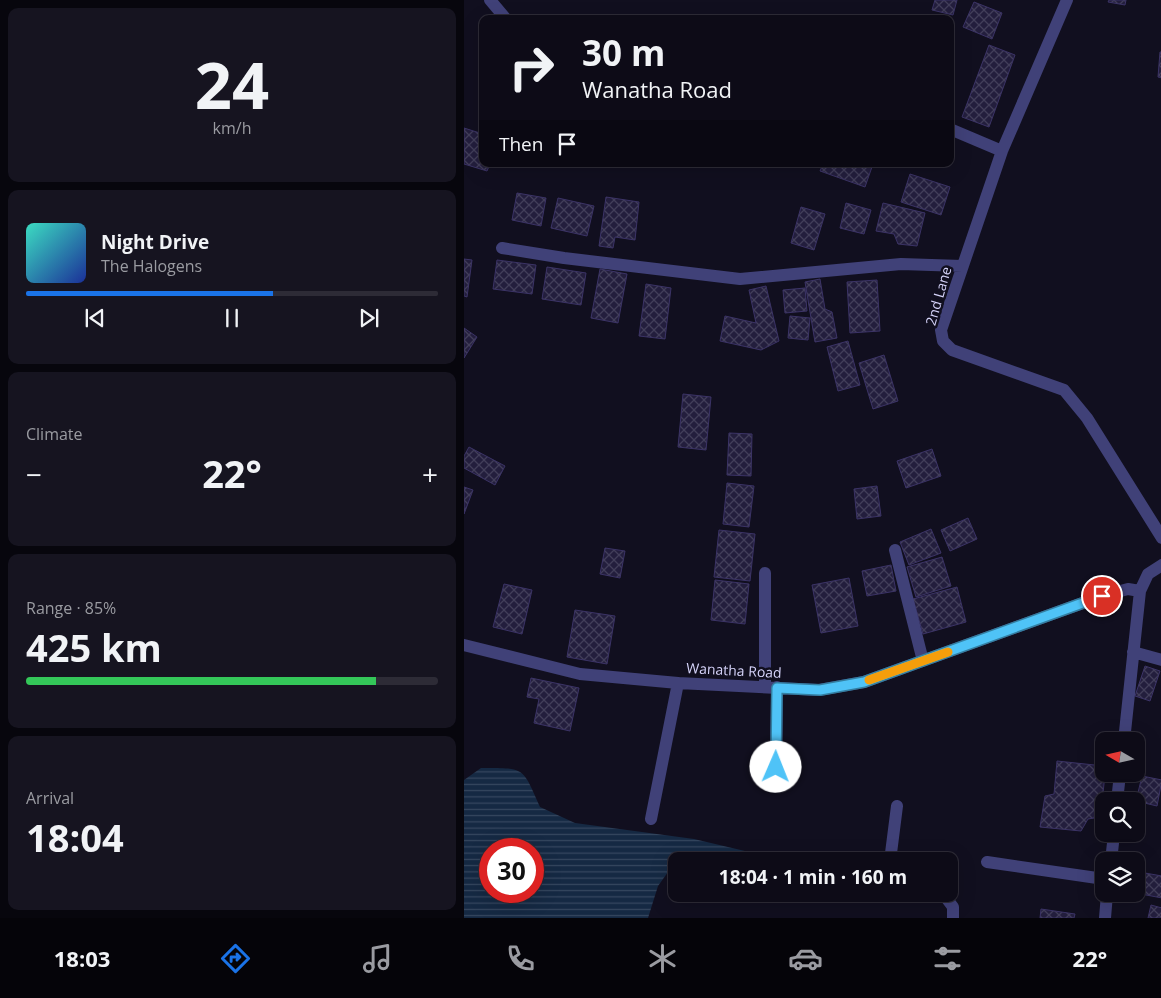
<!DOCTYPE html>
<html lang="en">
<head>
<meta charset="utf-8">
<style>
	:root { --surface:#0d0b17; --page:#161420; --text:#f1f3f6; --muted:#9a9ba1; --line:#2d2b36; --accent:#1a73e8 }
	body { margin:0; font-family:"Open Sans",sans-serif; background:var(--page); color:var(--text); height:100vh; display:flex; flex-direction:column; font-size:19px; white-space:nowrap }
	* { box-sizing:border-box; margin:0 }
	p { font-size:16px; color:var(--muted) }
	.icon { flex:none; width:28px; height:28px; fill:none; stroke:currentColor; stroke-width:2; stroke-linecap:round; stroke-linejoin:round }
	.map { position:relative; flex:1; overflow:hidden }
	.details { display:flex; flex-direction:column; gap:8px; padding:8px; background:#07060d; width:464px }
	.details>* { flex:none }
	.hud { position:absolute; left:15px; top:15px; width:475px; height:152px; border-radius:10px; box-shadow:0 5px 20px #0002,0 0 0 1px var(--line); background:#0d0b17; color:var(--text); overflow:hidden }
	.needle { width:32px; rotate:279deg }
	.controls { position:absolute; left:631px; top:732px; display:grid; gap:10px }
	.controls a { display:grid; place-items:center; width:50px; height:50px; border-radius:10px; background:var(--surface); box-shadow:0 5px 20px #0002,0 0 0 1px var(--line); font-size:25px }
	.speed { position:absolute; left:15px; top:838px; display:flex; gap:10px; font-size:25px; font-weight:700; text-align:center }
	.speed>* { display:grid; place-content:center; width:65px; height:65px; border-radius:50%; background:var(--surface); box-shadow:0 5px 20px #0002,0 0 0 1px var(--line); line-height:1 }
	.speed .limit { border:8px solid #d22; background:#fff; color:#111 }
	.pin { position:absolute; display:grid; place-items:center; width:42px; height:42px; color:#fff; margin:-21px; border:2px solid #fff; border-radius:50%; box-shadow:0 1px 5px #0007 }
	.me { position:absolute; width:55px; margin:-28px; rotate:1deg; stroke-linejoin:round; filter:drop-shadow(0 0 4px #0008) }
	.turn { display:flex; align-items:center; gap:18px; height:105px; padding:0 20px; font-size:22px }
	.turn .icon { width:65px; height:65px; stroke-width:2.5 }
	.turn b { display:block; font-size:35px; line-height:42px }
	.then { display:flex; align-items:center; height:48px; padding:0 20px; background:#0003; gap:10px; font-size:19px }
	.big { font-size:38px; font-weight:700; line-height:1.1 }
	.details .tile { flex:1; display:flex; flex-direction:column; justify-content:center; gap:8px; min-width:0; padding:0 18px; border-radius:10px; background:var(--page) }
	.details .dial { align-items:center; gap:0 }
	.dial b { font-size:65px; line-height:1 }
	.song { display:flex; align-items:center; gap:15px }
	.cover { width:60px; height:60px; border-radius:8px; background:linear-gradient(135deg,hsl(170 70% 55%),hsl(230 70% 35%)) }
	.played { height:5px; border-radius:2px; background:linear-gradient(90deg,var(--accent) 60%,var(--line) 60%) }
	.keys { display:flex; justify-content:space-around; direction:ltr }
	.heat { display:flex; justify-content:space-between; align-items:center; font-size:28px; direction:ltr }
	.charge { height:8px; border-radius:4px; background:linear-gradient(90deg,#34c759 85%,var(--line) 0) }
	.trip { position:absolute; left:204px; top:852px; width:290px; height:50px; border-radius:10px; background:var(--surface); box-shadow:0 5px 20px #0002,0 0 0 1px var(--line); font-weight:700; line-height:50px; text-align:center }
	.dock { display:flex; height:80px; justify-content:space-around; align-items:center; background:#050409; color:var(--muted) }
	.dock .icon { width:35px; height:35px }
	.dock .on { color:var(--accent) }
	.dock b { font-size:22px; color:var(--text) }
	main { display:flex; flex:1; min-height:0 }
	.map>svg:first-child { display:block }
	.water { fill:url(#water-rules); fill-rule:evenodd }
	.building { fill:url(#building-cross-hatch); stroke:#3b3366 }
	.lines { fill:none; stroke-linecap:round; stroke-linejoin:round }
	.minor { stroke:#404178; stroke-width:12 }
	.route-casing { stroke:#337fa1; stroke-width:12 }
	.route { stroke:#4fc3f7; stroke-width:9 }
	.slow { stroke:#f59e0b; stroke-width:9 }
	.labels { text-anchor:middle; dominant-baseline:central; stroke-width:5; stroke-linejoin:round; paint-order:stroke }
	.street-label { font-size:14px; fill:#d5d3f9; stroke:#110f1f }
</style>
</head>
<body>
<main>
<section class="details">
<div class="tile dial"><b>24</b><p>km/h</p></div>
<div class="tile">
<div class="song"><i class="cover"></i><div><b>Night Drive</b><p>The Halogens</p></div></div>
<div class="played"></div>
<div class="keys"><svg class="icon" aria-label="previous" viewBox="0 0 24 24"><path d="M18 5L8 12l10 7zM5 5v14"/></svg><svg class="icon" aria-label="pause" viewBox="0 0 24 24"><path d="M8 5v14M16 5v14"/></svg><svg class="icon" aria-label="next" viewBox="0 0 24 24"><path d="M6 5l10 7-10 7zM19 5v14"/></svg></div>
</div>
<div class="tile"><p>Climate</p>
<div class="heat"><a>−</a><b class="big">22°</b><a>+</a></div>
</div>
<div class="tile"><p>Range · 85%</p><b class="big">425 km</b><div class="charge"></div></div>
<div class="tile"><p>Arrival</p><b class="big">18:04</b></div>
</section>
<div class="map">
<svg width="698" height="918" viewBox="0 0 698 918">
	<defs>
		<pattern id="water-rules" width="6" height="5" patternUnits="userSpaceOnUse" patternTransform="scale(1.25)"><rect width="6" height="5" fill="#152943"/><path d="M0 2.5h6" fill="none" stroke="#36475f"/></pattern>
		<pattern id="building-cross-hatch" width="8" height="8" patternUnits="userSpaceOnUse" patternTransform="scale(1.25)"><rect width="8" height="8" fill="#231e3d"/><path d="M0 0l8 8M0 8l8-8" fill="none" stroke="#423e5a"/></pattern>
	</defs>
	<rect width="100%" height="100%" fill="#110f1f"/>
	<path class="water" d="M17,768C62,768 58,767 76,807L111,823L230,839L323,861H240L226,857L212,861L194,886L184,918H0V780ZM26,849H69V891H26Z"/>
	<path class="building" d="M471,0H493L489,15L468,10Z
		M645,0H662L661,5L644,2Z
		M510,2L538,13L528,39L499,27Z
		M525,45L551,55L525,127L498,117Z
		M696,52H698V78L694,77Z
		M0,128L19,134V164H26L23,171L0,164Z
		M359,164H409L401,187L356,171Z
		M446,174L486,187L477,215L437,202Z
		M53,193L82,198L77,226L48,220Z
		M142,197L175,202L171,240L151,237L149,248L135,246Z
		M94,198L130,206L123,236L87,228Z
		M382,203L407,210L400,234L376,228Z
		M419,203L461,213L453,246L434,244L430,234L412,231Z
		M337,207L361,214L350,250L327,243Z
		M0,259L8,260L3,297L0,296Z
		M33,260L72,265L68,294L29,289Z
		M83,267L122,273L117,305L78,299Z
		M136,269L163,274L154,323L127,318Z
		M356,279L361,309L368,312L373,338L351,342L341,282Z
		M413,280L416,331L386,333L383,282Z
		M182,284L207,288L201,339L175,336Z
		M302,286L315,341L297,350L256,341L261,316L292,323L285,290Z
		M341,288L343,311L321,313L319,290Z
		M326,316L346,318L344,340L324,338Z
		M0,328L13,337L0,358Z
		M384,341L396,385L374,391L363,347Z
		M420,355L434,401L409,409L395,363Z
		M219,394L247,397L242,450L214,447Z
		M265,433L288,434L287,476L263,475Z
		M5,447L41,466L31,485L0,468V456Z
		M468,449L477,476L442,488L433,461Z
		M263,483L290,486L285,527L259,524Z
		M413,486L417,516L393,519L390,489Z
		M0,487L9,490L0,514Z
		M504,518L513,539L486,551L477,530Z
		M467,529L477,553L445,565L436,542Z
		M255,530L291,534L286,581L250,577Z
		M141,548L161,551L156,578L136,574Z
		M478,557L487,586L452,597L443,567Z
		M427,565L432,591L403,596L398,571Z
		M385,578L394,626L357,633L348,585Z
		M251,580L285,584L281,624L247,620Z
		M40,584L68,590L58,634L29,627Z
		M493,587L502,622L459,634L449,599Z
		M111,610L151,616L143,664L103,657Z
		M681,666L696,671L686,701L671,696Z
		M67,678L115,688L106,731L70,723L75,699L63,697Z
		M593,761L640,766L641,774L638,803L633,804L630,818L624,819L617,831L576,827L581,796L590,794Z
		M678,776L698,780L693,806L672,801Z
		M681,873L698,876V898L677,894Z
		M687,905L698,908V918H684Z
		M577,909L611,914L610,918H576Z"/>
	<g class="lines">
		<path class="minor" d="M26,0L42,19
			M603,0L538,151L477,330L479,341L488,350L600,390L623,418L698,538
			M486,129L538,151
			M38,248L100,258L276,279L437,264L498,266
			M431,550L459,661
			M301,573V687
			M0,645L116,674L214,683L355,690L400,682L638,596L664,589L676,591
			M669,652L698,660
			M660,741L676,591L684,574L698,565
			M312,767L313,687
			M653,801L656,774
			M187,819L214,683
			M426,861L433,806
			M647,861L650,834
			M523,862L640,879
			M475,894L480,895L489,907V918
			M641,918L643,894"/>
	</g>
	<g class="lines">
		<g class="route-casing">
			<path id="route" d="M312,767L313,688L356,690L400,682L638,596"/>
		</g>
		<use href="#route" class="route"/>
		<path class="slow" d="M405,680L484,652"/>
	</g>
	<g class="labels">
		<g class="street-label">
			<text transform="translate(474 296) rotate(-74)">2nd Lane</text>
			<text transform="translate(270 670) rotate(3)">Wanatha Road</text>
		</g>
	</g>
</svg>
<div class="controls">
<a><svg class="needle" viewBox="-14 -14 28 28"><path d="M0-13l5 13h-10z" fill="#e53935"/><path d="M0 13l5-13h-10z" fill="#9a9ba1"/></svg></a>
<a><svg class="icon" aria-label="search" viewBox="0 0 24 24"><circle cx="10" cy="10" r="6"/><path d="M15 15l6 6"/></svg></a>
<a><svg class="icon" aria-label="layers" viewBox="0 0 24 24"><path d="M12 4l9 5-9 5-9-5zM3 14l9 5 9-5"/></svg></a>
</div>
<div class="speed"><div class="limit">30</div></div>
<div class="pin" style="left:638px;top:596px;background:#d93025"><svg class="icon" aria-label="arrive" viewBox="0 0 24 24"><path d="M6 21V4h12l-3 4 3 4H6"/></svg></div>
<svg class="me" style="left:312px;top:767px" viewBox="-20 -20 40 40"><circle r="19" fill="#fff"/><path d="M0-13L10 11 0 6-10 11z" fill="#4fc3f7"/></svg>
<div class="trip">18:04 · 1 min · 160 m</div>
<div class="hud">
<div class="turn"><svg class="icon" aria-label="right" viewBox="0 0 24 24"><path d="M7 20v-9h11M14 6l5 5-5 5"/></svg><div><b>30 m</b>Wanatha Road</div></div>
<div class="then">Then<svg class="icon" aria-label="arrive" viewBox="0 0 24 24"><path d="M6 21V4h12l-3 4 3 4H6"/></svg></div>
</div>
</div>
</main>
<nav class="dock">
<b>18:03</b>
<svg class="icon on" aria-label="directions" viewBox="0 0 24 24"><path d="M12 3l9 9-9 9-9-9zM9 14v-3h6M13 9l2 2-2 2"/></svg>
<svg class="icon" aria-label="music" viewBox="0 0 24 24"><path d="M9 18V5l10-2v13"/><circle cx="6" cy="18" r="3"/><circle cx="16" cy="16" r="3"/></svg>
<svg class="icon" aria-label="phone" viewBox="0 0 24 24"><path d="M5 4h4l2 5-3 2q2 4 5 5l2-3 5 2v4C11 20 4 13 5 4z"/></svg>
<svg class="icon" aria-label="climate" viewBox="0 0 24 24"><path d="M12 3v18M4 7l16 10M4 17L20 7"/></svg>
<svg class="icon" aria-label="car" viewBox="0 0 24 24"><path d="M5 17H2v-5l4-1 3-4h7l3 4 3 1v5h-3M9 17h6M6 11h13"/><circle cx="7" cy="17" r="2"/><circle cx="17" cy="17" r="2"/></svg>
<svg class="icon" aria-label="filters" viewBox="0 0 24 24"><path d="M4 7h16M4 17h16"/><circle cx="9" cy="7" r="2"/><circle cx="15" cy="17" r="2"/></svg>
<b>22°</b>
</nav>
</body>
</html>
